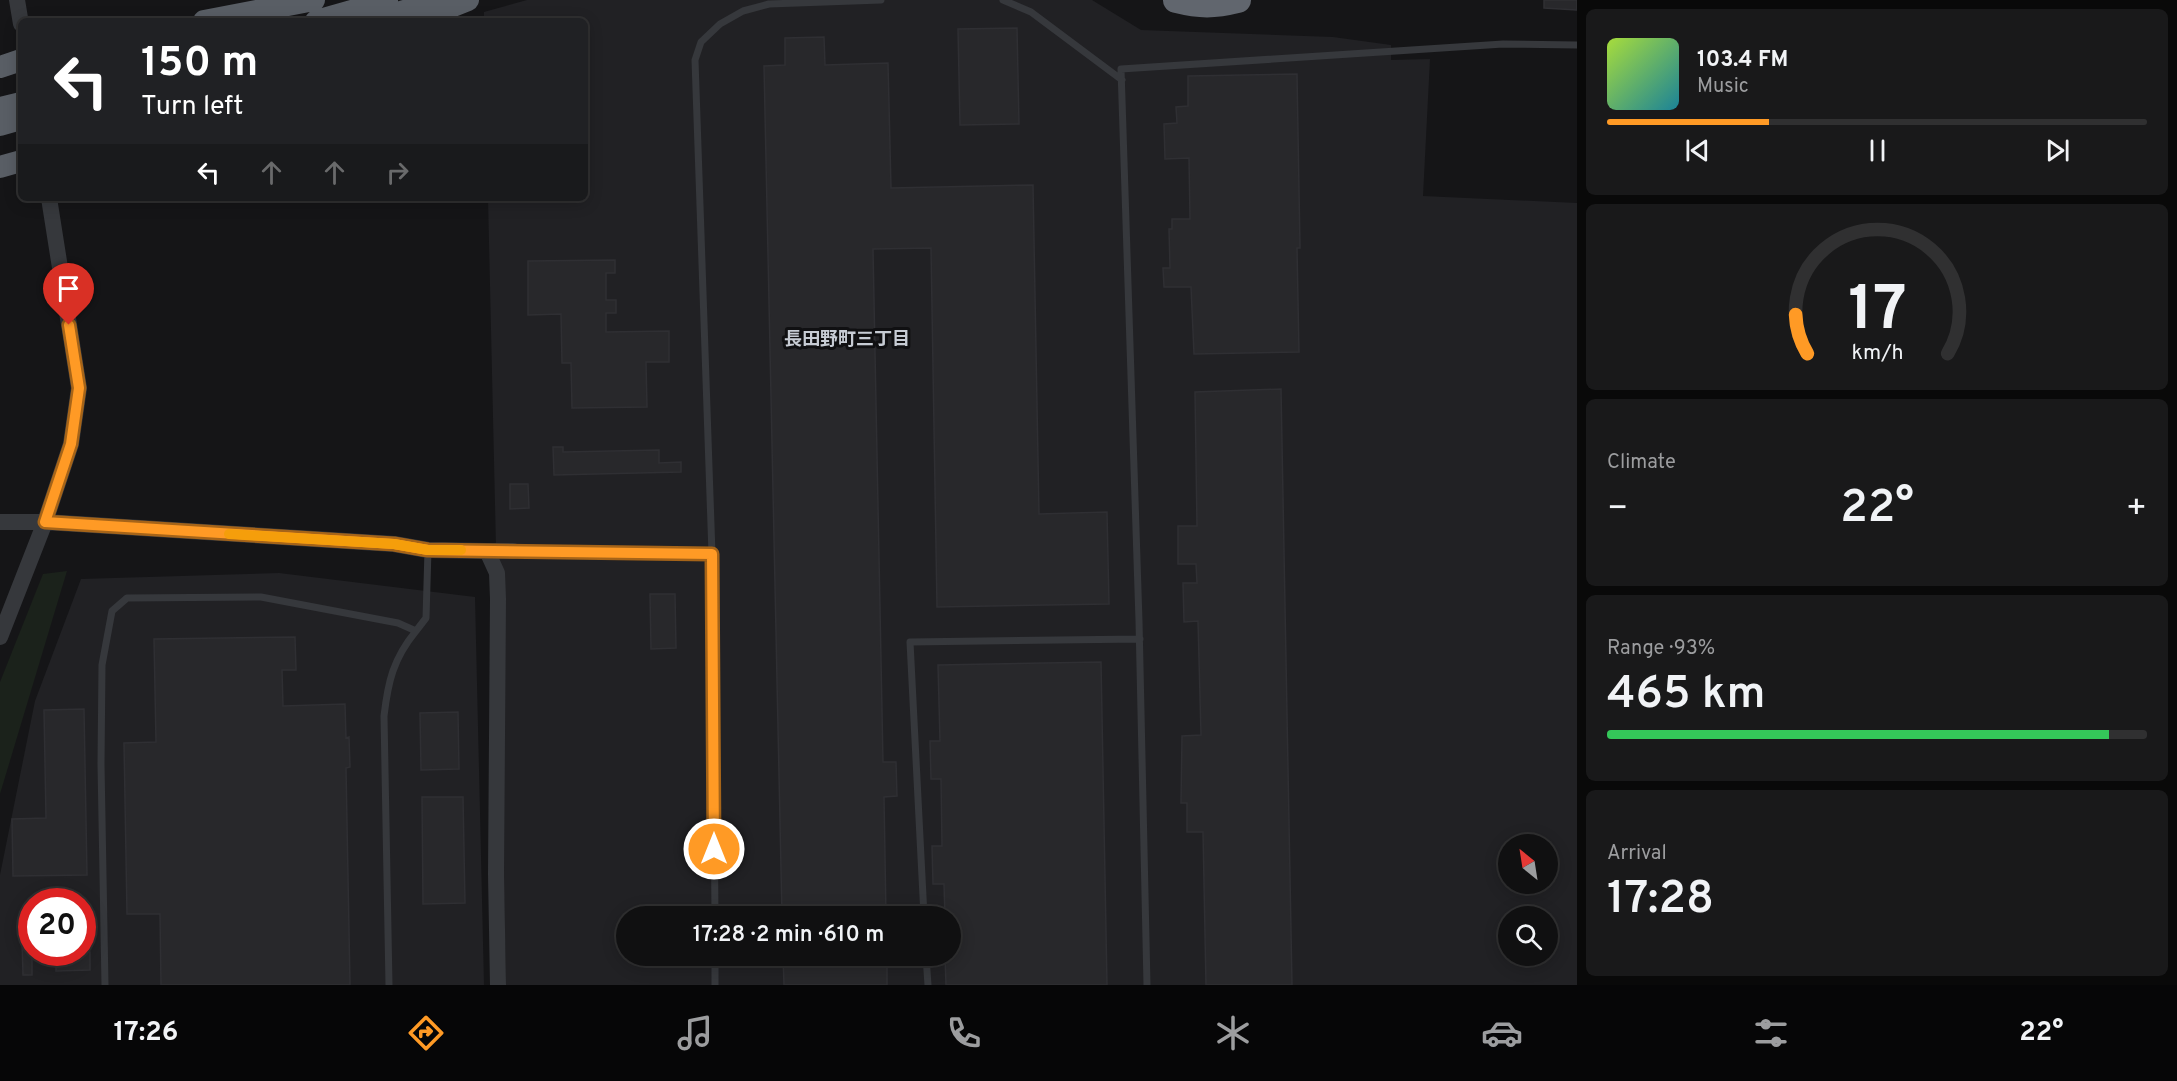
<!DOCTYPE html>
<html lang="en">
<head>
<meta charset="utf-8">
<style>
	:root { --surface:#101011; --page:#19191a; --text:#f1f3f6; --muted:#9c9d9f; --line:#303031; --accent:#ff9a25 }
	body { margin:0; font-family:Overpass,"Noto Sans JP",sans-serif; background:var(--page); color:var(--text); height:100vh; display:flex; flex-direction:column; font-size:22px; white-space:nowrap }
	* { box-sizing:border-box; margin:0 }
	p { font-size:20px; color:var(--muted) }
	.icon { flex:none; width:33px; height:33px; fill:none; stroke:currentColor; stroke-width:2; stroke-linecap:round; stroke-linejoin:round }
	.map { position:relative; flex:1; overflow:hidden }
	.details { display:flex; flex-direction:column; gap:9px; padding:9px; background:#090909; width:600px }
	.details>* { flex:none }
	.banner { position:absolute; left:18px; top:18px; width:570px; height:183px; border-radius:9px; box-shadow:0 3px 15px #0003,0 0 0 2px var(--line); background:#202124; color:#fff; overflow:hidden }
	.needle { width:39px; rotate:330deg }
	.controls { position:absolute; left:1498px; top:834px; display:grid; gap:12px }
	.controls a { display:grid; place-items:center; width:60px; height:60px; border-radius:50%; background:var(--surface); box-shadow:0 3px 15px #0003,0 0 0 2px var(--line); font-size:30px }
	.speed { position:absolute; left:18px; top:888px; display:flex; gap:12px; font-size:30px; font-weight:700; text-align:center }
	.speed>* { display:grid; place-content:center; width:78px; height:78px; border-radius:50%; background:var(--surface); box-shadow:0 3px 15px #0003,0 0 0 2px var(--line); line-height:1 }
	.speed .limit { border:9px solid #d22; background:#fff; color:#111 }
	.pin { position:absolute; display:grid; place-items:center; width:51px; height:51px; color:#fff; margin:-62px -26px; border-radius:50% 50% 50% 0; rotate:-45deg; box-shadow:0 0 6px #0007 }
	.pin .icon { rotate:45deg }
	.me { position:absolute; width:66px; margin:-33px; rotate:0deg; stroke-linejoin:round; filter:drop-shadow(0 0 4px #0008) }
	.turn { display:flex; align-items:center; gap:21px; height:126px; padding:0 24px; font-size:27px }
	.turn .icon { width:78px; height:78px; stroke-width:2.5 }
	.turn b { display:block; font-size:42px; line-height:51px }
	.lanes { display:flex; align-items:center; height:57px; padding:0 24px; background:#0003; justify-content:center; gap:30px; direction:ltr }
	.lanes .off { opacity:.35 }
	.big { font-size:45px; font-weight:600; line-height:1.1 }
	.details .tile { flex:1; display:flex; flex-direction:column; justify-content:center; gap:9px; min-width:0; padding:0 21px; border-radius:9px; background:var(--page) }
	.details .dial { align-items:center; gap:0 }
	.dial svg { height:156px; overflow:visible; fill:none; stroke:var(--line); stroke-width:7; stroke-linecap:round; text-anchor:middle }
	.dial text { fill:var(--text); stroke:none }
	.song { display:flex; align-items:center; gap:18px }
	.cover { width:72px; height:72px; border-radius:9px; background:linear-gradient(135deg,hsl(80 70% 55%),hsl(190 70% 35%)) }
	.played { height:6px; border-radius:3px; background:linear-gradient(90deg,var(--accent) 30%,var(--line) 30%) }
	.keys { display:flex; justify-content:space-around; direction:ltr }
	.heat { display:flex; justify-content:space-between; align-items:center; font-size:33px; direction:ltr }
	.charge { height:9px; border-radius:4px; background:linear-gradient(90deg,#34c759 93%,var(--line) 0) }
	.trip { position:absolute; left:616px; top:906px; width:345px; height:60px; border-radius:30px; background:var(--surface); box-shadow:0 3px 15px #0003,0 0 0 2px var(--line); font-weight:600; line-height:60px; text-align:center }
	.dock { display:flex; height:96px; justify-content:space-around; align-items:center; background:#060607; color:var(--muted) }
	.dock .icon { width:42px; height:42px }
	.dock .current { color:var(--accent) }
	.dock b { font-size:27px; color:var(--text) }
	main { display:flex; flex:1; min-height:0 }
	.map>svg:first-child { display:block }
	.built { fill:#212124; fill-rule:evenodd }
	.green { fill:#1b221b }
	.building { fill:#28282b; stroke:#2f2f33; stroke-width:1.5 }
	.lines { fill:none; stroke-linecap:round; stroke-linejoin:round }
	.service { stroke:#36383c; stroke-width:7 }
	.tertiary { stroke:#36383c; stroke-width:16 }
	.trunk { stroke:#595e65; stroke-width:22 }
	.motorway { stroke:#61666e; stroke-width:26 }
	.route-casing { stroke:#a66418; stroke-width:15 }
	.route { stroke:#ff9a25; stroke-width:10 }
	.slow { stroke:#f59e0b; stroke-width:10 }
	.labels { text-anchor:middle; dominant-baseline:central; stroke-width:6; stroke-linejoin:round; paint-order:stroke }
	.neighbourhood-label { font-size:18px; font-weight:bold; fill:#c7ccd4; stroke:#101012 }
</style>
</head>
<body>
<main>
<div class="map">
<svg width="1577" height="985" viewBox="0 0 1577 985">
	<rect width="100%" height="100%" fill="#151517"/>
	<path class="built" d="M527,0H1092L1141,30L1333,37L1391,45V60L1430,59L1423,196L1577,203V985H506L488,198H585V21H484V12ZM1509,844H1548V884H1509ZM627,916H951V956H627ZM1509,916H1548V956H1509Z
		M279,573L475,597L484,985H0V875L35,701L81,579ZM32,902H82V952H32Z"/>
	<path class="green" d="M67,571L0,794V682L43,574Z"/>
	<path class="building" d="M1544,0H1577V10L1544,8Z
		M1017,28L1019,124L960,125L958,29Z
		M824,37L825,65L888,63L891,188L1033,185L1039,514L1107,512L1109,604L937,607L931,248L873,249L883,762H896L897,796L884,797L886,916H782L764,66L785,65V38Z
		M1297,74L1300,248H1297L1299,352L1194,354L1191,287H1164L1163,268H1170L1169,229H1172V219H1190L1189,158L1165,159L1164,124L1177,123L1176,107L1188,106V76Z
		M615,260V273H606V300H616V313H606V332L669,331V362H646L647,407L572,408L571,363H562L561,314L528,315V261Z
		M1281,389L1292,985H1206L1203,832H1187V803H1181L1182,736L1201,735L1198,621L1184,622L1183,583H1197L1196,564H1178V526H1197L1195,392Z
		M553,447H563V452L659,450V463L681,462V472L554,475Z
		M510,484H528L529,508L510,509Z
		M650,594H675L676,648L651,649Z
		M295,637L296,670H282L283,706L345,704L346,738L349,737L350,767L346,768L350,985H161L160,914H127L124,743L156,742L154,639Z
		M1101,662L1107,985H946L945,956H951V916H945L944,884H933L932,846H942L941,779H931L930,741H940L938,665Z
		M84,709L87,875L13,876L12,819L46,818L44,710Z
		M458,712L459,769L421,770L420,713Z
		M422,797H463L465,903L423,904Z
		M32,939V975H23L22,940Z
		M56,952H90V970L56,971Z
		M783,956H887V985H784Z"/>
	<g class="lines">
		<path class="service" d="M1003,0L1031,12L1122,80
			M513,551L712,554
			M416,631L426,618L428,550
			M715,916L712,554L695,60L701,42L720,24L743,11L769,4L881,0
			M924,916L910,642L1140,639
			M715,956V985
			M926,956L928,985
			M105,985L101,764L102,665L112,611L127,598L261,597L398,623L416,631C393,659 388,682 384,716L389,985
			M1147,985L1139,621L1121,69L1503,44L1577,45"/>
		<path class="tertiary" d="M17,0L21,24
			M0,522H45L394,544L428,550L487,551L497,573L498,599L496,874L498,985
			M487,551H513
			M0,637L45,522L71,444L79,388L49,198"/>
		<path class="trunk" d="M433,14L468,0
			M204,21L314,0
			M316,21L387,1
			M368,21L444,0
			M0,67L21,60
			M0,108L21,103
			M0,125L21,119
			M0,167L21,161"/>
		<path class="motorway" d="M1176,0C1200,6 1214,6 1238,0"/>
	</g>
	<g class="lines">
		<g class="route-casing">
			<path id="route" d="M69,325L79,388L71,444L45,522L394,544L428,550L712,554L714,849"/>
		</g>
		<use href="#route" class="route"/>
		<path class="slow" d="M229,534L394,544L428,550H461"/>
	</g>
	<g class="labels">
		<g class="neighbourhood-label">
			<text x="847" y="340">長田野町三丁目</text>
		</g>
	</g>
</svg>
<div class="controls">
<a><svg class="needle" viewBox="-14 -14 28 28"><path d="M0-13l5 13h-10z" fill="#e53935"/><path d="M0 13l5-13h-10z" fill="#9c9d9f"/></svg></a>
<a><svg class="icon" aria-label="search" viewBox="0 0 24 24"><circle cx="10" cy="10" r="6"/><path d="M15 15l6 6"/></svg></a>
</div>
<div class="speed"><div class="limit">20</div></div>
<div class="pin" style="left:69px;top:325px;background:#d93025"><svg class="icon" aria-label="arrive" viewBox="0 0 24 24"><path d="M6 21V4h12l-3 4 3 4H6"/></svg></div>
<svg class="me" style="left:714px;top:849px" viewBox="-20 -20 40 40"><circle r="17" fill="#ff9a25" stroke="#fff" stroke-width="3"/><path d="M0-11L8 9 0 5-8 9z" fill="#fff"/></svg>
<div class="trip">17:28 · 2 min · 610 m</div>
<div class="banner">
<div class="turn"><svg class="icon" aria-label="left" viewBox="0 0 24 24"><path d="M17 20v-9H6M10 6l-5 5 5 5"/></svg><div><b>150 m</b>Turn left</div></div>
<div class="lanes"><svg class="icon" aria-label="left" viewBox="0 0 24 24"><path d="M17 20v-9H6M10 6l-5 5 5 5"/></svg><svg class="icon off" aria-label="ahead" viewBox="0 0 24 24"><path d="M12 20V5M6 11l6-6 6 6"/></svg><svg class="icon off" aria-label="ahead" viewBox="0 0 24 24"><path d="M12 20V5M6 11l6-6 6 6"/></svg><svg class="icon off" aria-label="right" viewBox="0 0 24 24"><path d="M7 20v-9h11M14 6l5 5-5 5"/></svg></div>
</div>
</div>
<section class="details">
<div class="tile">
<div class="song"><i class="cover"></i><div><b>103.4 FM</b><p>Music</p></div></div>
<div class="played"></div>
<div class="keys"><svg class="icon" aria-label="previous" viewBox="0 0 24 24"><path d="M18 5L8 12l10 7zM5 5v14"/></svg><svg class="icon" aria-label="pause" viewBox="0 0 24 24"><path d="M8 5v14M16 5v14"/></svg><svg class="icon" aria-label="next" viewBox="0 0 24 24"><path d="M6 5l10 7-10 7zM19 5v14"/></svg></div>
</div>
<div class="tile dial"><svg viewBox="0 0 100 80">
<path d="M14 69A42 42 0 1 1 86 69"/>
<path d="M14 69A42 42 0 0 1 8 49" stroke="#ff9a25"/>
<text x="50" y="56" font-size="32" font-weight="700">17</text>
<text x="50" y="72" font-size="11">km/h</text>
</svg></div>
<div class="tile"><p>Climate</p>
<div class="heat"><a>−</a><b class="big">22°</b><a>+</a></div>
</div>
<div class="tile"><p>Range · 93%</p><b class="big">465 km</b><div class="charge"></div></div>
<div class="tile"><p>Arrival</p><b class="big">17:28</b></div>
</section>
</main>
<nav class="dock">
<b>17:26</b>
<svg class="icon current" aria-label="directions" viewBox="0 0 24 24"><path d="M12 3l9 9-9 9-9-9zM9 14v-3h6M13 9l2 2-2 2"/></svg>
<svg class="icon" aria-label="music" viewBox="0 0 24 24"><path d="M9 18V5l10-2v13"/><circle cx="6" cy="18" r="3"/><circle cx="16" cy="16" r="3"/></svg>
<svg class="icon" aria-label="phone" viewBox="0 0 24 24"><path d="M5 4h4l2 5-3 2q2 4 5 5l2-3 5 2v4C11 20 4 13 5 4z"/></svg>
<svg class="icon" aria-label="climate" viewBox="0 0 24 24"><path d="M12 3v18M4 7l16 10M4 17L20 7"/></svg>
<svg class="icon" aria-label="car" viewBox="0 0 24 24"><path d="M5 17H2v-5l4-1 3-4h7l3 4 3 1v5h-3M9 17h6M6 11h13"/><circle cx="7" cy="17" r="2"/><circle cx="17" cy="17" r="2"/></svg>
<svg class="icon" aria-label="filters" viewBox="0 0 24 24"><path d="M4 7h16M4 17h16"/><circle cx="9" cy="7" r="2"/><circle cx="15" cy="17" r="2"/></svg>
<b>22°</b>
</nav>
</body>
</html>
